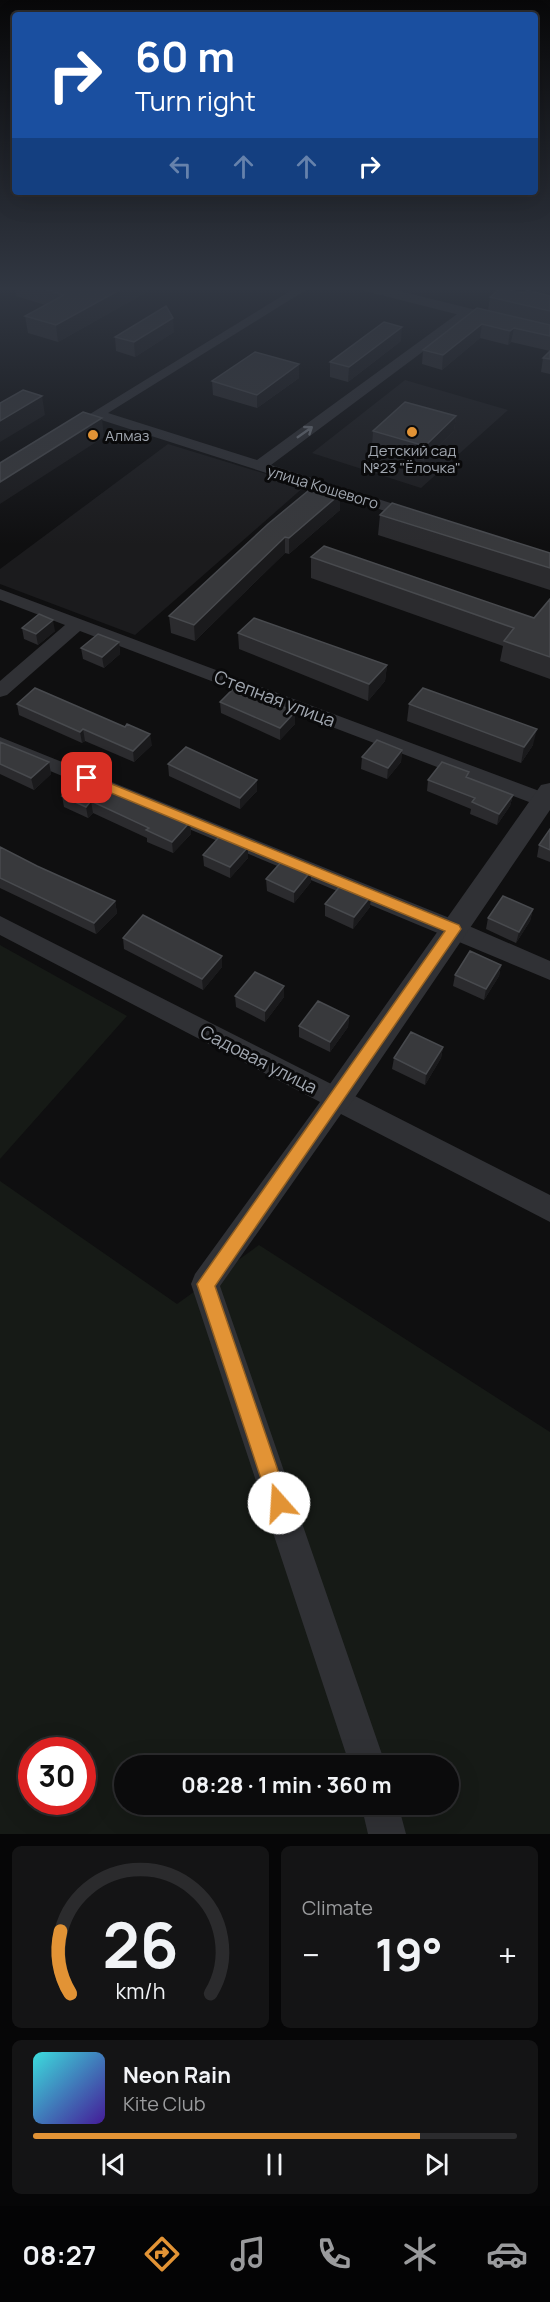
<!DOCTYPE html>
<html lang="en">
<head>
<meta charset="utf-8">
<style>
	:root { --surface:#0b0b0c; --page:#141415; --text:#f1f3f6; --muted:#9a9b9d; --line:#2b2b2d; --accent:#e29335 }
	body { margin:0; font-family:Manrope,sans-serif; background:var(--page); color:var(--text); height:100vh; display:flex; flex-direction:column; font-size:22px; white-space:nowrap }
	* { box-sizing:border-box; margin:0 }
	p { font-size:20px; color:var(--muted) }
	.icon { flex:none; width:33px; height:33px; fill:none; stroke:currentColor; stroke-width:2; stroke-linecap:round; stroke-linejoin:round }
	.map { position:relative; height:1834px; overflow:hidden }
	.details { display:flex; flex-direction:column; gap:12px; padding:12px; background:#060607; flex:1 }
	.details>* { flex:none }
	.hud { position:absolute; left:12px; top:12px; width:526px; height:183px; border-radius:6px; box-shadow:0 6px 24px #0002,0 0 0 2px var(--line); background:#1a4fa0; color:#fff; overflow:hidden }
	.speed { position:absolute; left:18px; top:1737px; display:flex; gap:12px; font-size:30px; font-weight:700; text-align:center }
	.speed>* { display:grid; place-content:center; width:78px; height:78px; border-radius:50%; background:var(--surface); box-shadow:0 6px 24px #0002,0 0 0 2px var(--line); line-height:1 }
	.speed .limit { border:9px solid #d22; background:#fff; color:#111 }
	.pin { position:absolute; display:grid; place-items:center; width:51px; height:51px; color:#fff; margin:-26px; border-radius:12px; box-shadow:0 3px 9px #0006 }
	.me { position:absolute; width:66px; margin:-33px; rotate:341deg; stroke-linejoin:round; filter:drop-shadow(0 0 4px #0008) }
	.turn { display:flex; align-items:center; gap:21px; height:126px; padding:0 24px; font-size:27px }
	.turn .icon { width:78px; height:78px; stroke-width:2.5 }
	.turn b { display:block; font-size:42px; line-height:51px }
	.lanes { display:flex; align-items:center; height:57px; padding:0 24px; background:#0003; justify-content:center; gap:30px; direction:ltr }
	.lanes .off { opacity:.35 }
	.big { font-size:45px; font-weight:700; line-height:1.1 }
	.details .card { flex:1; display:flex; flex-direction:column; justify-content:center; gap:9px; min-width:0; padding:0 21px; border-radius:9px; background:var(--page) }
	.details .dial { align-items:center; gap:0 }
	.dial svg { height:156px; overflow:visible; fill:none; stroke:var(--line); stroke-width:7; stroke-linecap:round; text-anchor:middle }
	.dial text { fill:var(--text); stroke:none }
	.song { display:flex; align-items:center; gap:18px }
	.cover { width:72px; height:72px; border-radius:9px; background:linear-gradient(135deg,hsl(180 70% 55%),hsl(260 70% 35%)) }
	.played { height:6px; border-radius:3px; background:linear-gradient(90deg,var(--accent) 80%,var(--line) 80%) }
	.keys { display:flex; justify-content:space-around; direction:ltr }
	.heat { display:flex; justify-content:space-between; align-items:center; font-size:33px; direction:ltr }
	.details .tiles { flex:1; display:grid; gap:12px; grid-template-columns:1fr 1fr }
	.card:last-child { grid-column:span 2 }
	.trip { position:absolute; left:114px; top:1755px; width:345px; height:60px; border-radius:30px; background:var(--surface); box-shadow:0 6px 24px #0002,0 0 0 2px var(--line); font-weight:700; line-height:60px; text-align:center }
	.tabs { display:flex; height:96px; justify-content:space-around; align-items:center; background:#040405; color:var(--muted) }
	.tabs .icon { width:42px; height:42px }
	.tabs .selected { color:var(--accent) }
	.tabs b { font-size:27px; color:var(--text) }
	.map>svg:first-child { display:block }
	.built { fill:#1b1b1d }
	.green { fill:#161a16; fill-rule:evenodd }
	.lines { fill:none; stroke-linecap:round; stroke-linejoin:round }
	.minor { fill:#303135; fill-rule:evenodd }
	.tertiary { fill:#303135; fill-rule:evenodd }
	.wall { fill:#2b2b2e }
	.shaded-wall { fill:#1a1a1c }
	.building { fill:#38393c; stroke:#484a4e; stroke-width:1.5 }
	.oneway { stroke:#6e7279 }
	.route { fill:#e29335; stroke:#936022; stroke-width:1.5 }
	.poi-dot { fill:#e29335; stroke:#0a0a0b; stroke-width:2 }
	.labels { text-anchor:middle; dominant-baseline:central; stroke-width:6; stroke-linejoin:round; paint-order:stroke }
	.far-poi-label { font-size:15px; fill:#a1a7b0; stroke:#0a0a0b; text-anchor:start }
	.far-street-label { font-size:15px; fill:#a1a7b0; stroke:#0a0a0b }
	.street-label { font-size:18px; fill:#a1a7b0; stroke:#0a0a0b }
</style>
</head>
<body>
<div class="map">
<svg width="550" height="1834" viewBox="0 0 550 1834">
	<rect width="100%" height="100%" fill="#0f0f10"/>
	<path class="built" d="M405,380L508,410L421,488L312,453Z
		M168,444L305,486L135,635L0,584V569Z"/>
	<path class="green" d="M0,945L127,1016L0,1159Z
		M0,1181L177,1304L259,1245L550,1432V1834H0ZM32,1750H82V1802H32ZM124,1766H448V1804H124Z"/>
	<g class="lines">
		<path class="minor" d="M295,288H309L108,413L257,460L464,309H472L474,312L472,315L271,465L422,513L424,516L422,519H410L92,417L90,414Z
			M0,589L550,795V810L80,631L7,695L0,697V681L65,625L0,600Z
			M0,737L462,923L550,961V980L0,750Z
			M0,916L550,1195V1222L341,1114L220,1286L386,1766H350L191,1284L195,1274L320,1102L0,935Z
			M361,1804H398L406,1834H368Z"/>
		<path class="tertiary" d="M363,288H387L550,328V338L365,291Z
			M550,783V810L347,1109L336,1113L325,1109L321,1100L325,1091L541,785Z"/>
	</g>
	<path class="wall" d="M15,288H154L58,342L28,333L25,316L45,305L16,296Z
		M524,293L550,296V374L541,372L543,358L550,351L511,342L508,345L480,338L442,370L422,364L423,350L488,310L490,297Z
		M174,332L135,357L116,351L115,337Z
		M401,341L348,382L330,377V362Z
		M299,378L257,408L213,395L212,381Z
		M456,416L454,431L424,461L372,446L373,431Z
		M340,494V510L289,554L285,553L195,641L171,633L169,616Z
		M380,515L550,553V590L378,535Z
		M311,557L534,618L550,599V679L500,661L503,646L311,578Z
		M22,628L55,631L38,645L24,639Z
		M238,633L387,665L385,681L368,701L239,649Z
		M119,642L120,654L104,668L83,659L81,648Z
		M220,702L295,724L280,740L221,713Z
		M17,704L152,745L134,762L85,741L82,743L19,715Z
		M409,704L533,745L521,763L407,721Z
		M0,742L49,762L51,774L34,790L0,774Z
		M402,750L401,762L387,779L361,769L362,757Z
		M168,764L257,780V791L240,809L169,776Z
		M468,778L513,795L510,806L497,825L470,814L471,809L427,791L428,780Z
		M119,794L190,822L191,834L173,853L147,842V838L93,813L88,818L64,807L62,796Z
		M550,829V862L537,857L539,845Z
		M0,847L37,866L115,901L117,913L96,934L0,888Z
		M203,855L248,858L230,878L204,866Z
		M311,871V882L294,903L267,891L266,879Z
		M325,904L370,907L353,929L325,916Z
		M533,909L530,921L516,943L486,929L488,918Z
		M123,938L222,967L203,990L124,949Z
		M501,965L499,976L484,1000L453,986L455,975Z
		M235,996L284,997L265,1022L236,1007Z
		M349,1016L348,1027L330,1052L299,1037V1026Z
		M443,1047L441,1058L425,1085L392,1069L394,1058Z"/>
	<path class="shaded-wall" d="M123,288H154L58,342L56,325Z
		M173,318L174,332L135,357L134,342Z
		M482,324L480,338L442,370L443,355Z
		M402,327L401,341L348,382L349,367Z
		M514,328L511,342L508,345L510,331Z
		M299,364V378L257,408V395Z
		M42,396L45,415L0,442V421Z
		M456,416L454,431L424,461L425,446Z
		M102,418L104,437L0,504V482Z
		M340,494V510L289,554V538Z
		M285,537V553L195,641L194,625Z
		M53,620L55,631L38,645L36,634Z
		M119,642L120,654L104,668L102,657Z
		M387,665L385,681L368,701L369,684Z
		M295,712V724L280,740V728Z
		M83,729L85,741L82,743L80,732Z
		M537,729L533,745L521,763L524,747Z
		M150,734L152,745L134,762L133,751Z
		M402,750L401,762L387,779L388,768Z
		M49,762L51,774L34,790L31,778Z
		M257,780V791L240,809V798Z
		M513,795L510,806L497,825L499,814Z
		M91,801L93,813L88,818L86,807Z
		M190,822L191,834L173,853L172,842Z
		M248,847V858L230,878V867Z
		M311,871V882L294,903V892Z
		M371,896L370,907L353,929L354,917Z
		M115,901L117,913L96,934L94,923Z
		M533,909L530,921L516,943L519,932Z
		M222,956V967L203,990L202,979Z
		M501,965L499,976L484,1000L486,989Z
		M284,986V997L265,1022V1011Z
		M349,1016L348,1027L330,1052V1042Z
		M443,1047L441,1058L425,1085L426,1074Z"/>
	<path class="building" d="M41,288H123L56,325L25,316L64,295Z
		M501,288L524,293L527,290L550,296V311L490,297Z
		M166,306L173,318L134,342L115,337Z
		M477,308L550,325V336L514,328L510,331L482,324L443,355L423,350Z
		M384,322L402,327L349,367L330,362Z
		M550,351V359L543,358Z
		M255,352L299,364L257,395L212,381Z
		M23,390L42,396L0,421V403Z
		M405,402L456,416L425,446L373,431Z
		M83,412L102,418L0,482V463Z
		M314,486L340,494L289,538L285,537L194,625L169,616L268,524Z
		M392,503L550,553V568L380,515Z
		M324,546L534,618L550,599V657L504,641L514,628L311,557Z
		M39,614L53,620L36,634L22,628Z
		M254,618L387,665L369,684L238,633Z
		M98,634L119,642L102,657L81,648Z
		M236,686L295,712L280,728L220,702Z
		M35,688L125,727L127,724L150,734L133,751L83,729L80,732L17,704Z
		M423,688L537,729L524,747L409,704Z
		M377,740L402,750L388,768L362,757Z
		M0,742L49,762L31,778L0,764Z
		M186,747L257,780L240,798L168,764Z
		M442,762L469,772L466,777L513,795L499,814L472,802L475,798L428,780Z
		M82,778L119,794L121,792L190,822L172,842L146,830L149,828L91,801L86,807L62,796Z
		M550,829V850L539,845Z
		M221,835L248,847L230,867L203,855Z
		M0,847L37,866L115,901L94,923L0,878Z
		M283,860L311,871L294,892L266,879Z
		M342,884L371,896L354,917L325,904Z
		M503,896L533,909L519,932L488,918Z
		M143,915L222,956L202,979L123,938Z
		M470,951L501,965L486,989L455,975Z
		M255,972L284,986L265,1011L235,996Z
		M318,1001L349,1016L330,1042L299,1026Z
		M411,1032L443,1047L426,1074L394,1058Z"/>
	<defs><path id="oneway-shaft" d="M-6 0H5M1.5-3L5.5 0L1.5 3" fill="none" stroke-width="1.6" stroke-linecap="round" stroke-linejoin="round" transform="scale(1.5)"/></defs>
	<use class="oneway" href="#oneway-shaft" transform="translate(305 432) rotate(-35)"/>
	<linearGradient id="sky" x2="0" y2="1"><stop stop-color="#080809"/><stop offset="0.53" stop-color="#313742"/><stop offset="1" stop-color="#313742" stop-opacity="0"/></linearGradient>
	<rect width="550" height="545" fill="url(#sky)"/>
	<path class="route" d="M87,774L459,925L461,929L215,1286L289,1503L286,1510L279,1513L272,1510L269,1503L197,1284L445,931L82,781L80,778Z"/>
	<g class="poi-dot">
		<circle cx="412" cy="432" r="6"/>
		<circle cx="93" cy="435" r="6"/>
	</g>
	<g class="labels">
		<g class="far-poi-label">
			<text x="105" y="435">Алмаз</text>
			<text x="412" y="450" text-anchor="middle">Детский сад<tspan x="412" dy="17">№23 "Ёлочка"</tspan></text>
		</g>
		<g class="far-street-label">
			<text transform="translate(323 487) rotate(17)">улица Кошевого</text>
		</g>
		<g class="street-label">
			<text transform="translate(275 698) rotate(21)">Степная улица</text>
			<text transform="translate(259 1059) rotate(27)">Садовая улица</text>
		</g>
	</g>
</svg>
<div class="speed"><div class="limit">30</div></div>
<div class="pin" style="left:87px;top:778px;background:#d93025"><svg class="icon" aria-label="arrive" viewBox="0 0 24 24"><path d="M6 21V4h12l-3 4 3 4H6"/></svg></div>
<svg class="me" style="left:279px;top:1503px" viewBox="-20 -20 40 40"><circle r="19" fill="#fff"/><path d="M0-13L10 11 0 6-10 11z" fill="#e29335"/></svg>
<div class="trip">08:28 · 1 min · 360 m</div>
<div class="hud">
<div class="turn"><svg class="icon" aria-label="right" viewBox="0 0 24 24"><path d="M7 20v-9h11M14 6l5 5-5 5"/></svg><div><b>60 m</b>Turn right</div></div>
<div class="lanes"><svg class="icon off" aria-label="left" viewBox="0 0 24 24"><path d="M17 20v-9H6M10 6l-5 5 5 5"/></svg><svg class="icon off" aria-label="ahead" viewBox="0 0 24 24"><path d="M12 20V5M6 11l6-6 6 6"/></svg><svg class="icon off" aria-label="ahead" viewBox="0 0 24 24"><path d="M12 20V5M6 11l6-6 6 6"/></svg><svg class="icon" aria-label="right" viewBox="0 0 24 24"><path d="M7 20v-9h11M14 6l5 5-5 5"/></svg></div>
</div>
</div>
<section class="details">
<div class="tiles">
<div class="card dial"><svg viewBox="0 0 100 80">
<path d="M14 69A42 42 0 1 1 86 69"/>
<path d="M14 69A42 42 0 0 1 9 37" stroke="#e29335"/>
<text x="50" y="56" font-size="32" font-weight="700">26</text>
<text x="50" y="72" font-size="11">km/h</text>
</svg></div>
<div class="card"><p>Climate</p>
<div class="heat"><a>−</a><b class="big">19°</b><a>+</a></div>
</div>
<div class="card">
<div class="song"><i class="cover"></i><div><b>Neon Rain</b><p>Kite Club</p></div></div>
<div class="played"></div>
<div class="keys"><svg class="icon" aria-label="previous" viewBox="0 0 24 24"><path d="M18 5L8 12l10 7zM5 5v14"/></svg><svg class="icon" aria-label="pause" viewBox="0 0 24 24"><path d="M8 5v14M16 5v14"/></svg><svg class="icon" aria-label="next" viewBox="0 0 24 24"><path d="M6 5l10 7-10 7zM19 5v14"/></svg></div>
</div>
</div>
</section>
<nav class="tabs">
<b>08:27</b>
<svg class="icon selected" aria-label="directions" viewBox="0 0 24 24"><path d="M12 3l9 9-9 9-9-9zM9 14v-3h6M13 9l2 2-2 2"/></svg>
<svg class="icon" aria-label="music" viewBox="0 0 24 24"><path d="M9 18V5l10-2v13"/><circle cx="6" cy="18" r="3"/><circle cx="16" cy="16" r="3"/></svg>
<svg class="icon" aria-label="phone" viewBox="0 0 24 24"><path d="M5 4h4l2 5-3 2q2 4 5 5l2-3 5 2v4C11 20 4 13 5 4z"/></svg>
<svg class="icon" aria-label="climate" viewBox="0 0 24 24"><path d="M12 3v18M4 7l16 10M4 17L20 7"/></svg>
<svg class="icon" aria-label="car" viewBox="0 0 24 24"><path d="M5 17H2v-5l4-1 3-4h7l3 4 3 1v5h-3M9 17h6M6 11h13"/><circle cx="7" cy="17" r="2"/><circle cx="17" cy="17" r="2"/></svg>
</nav>
</body>
</html>
